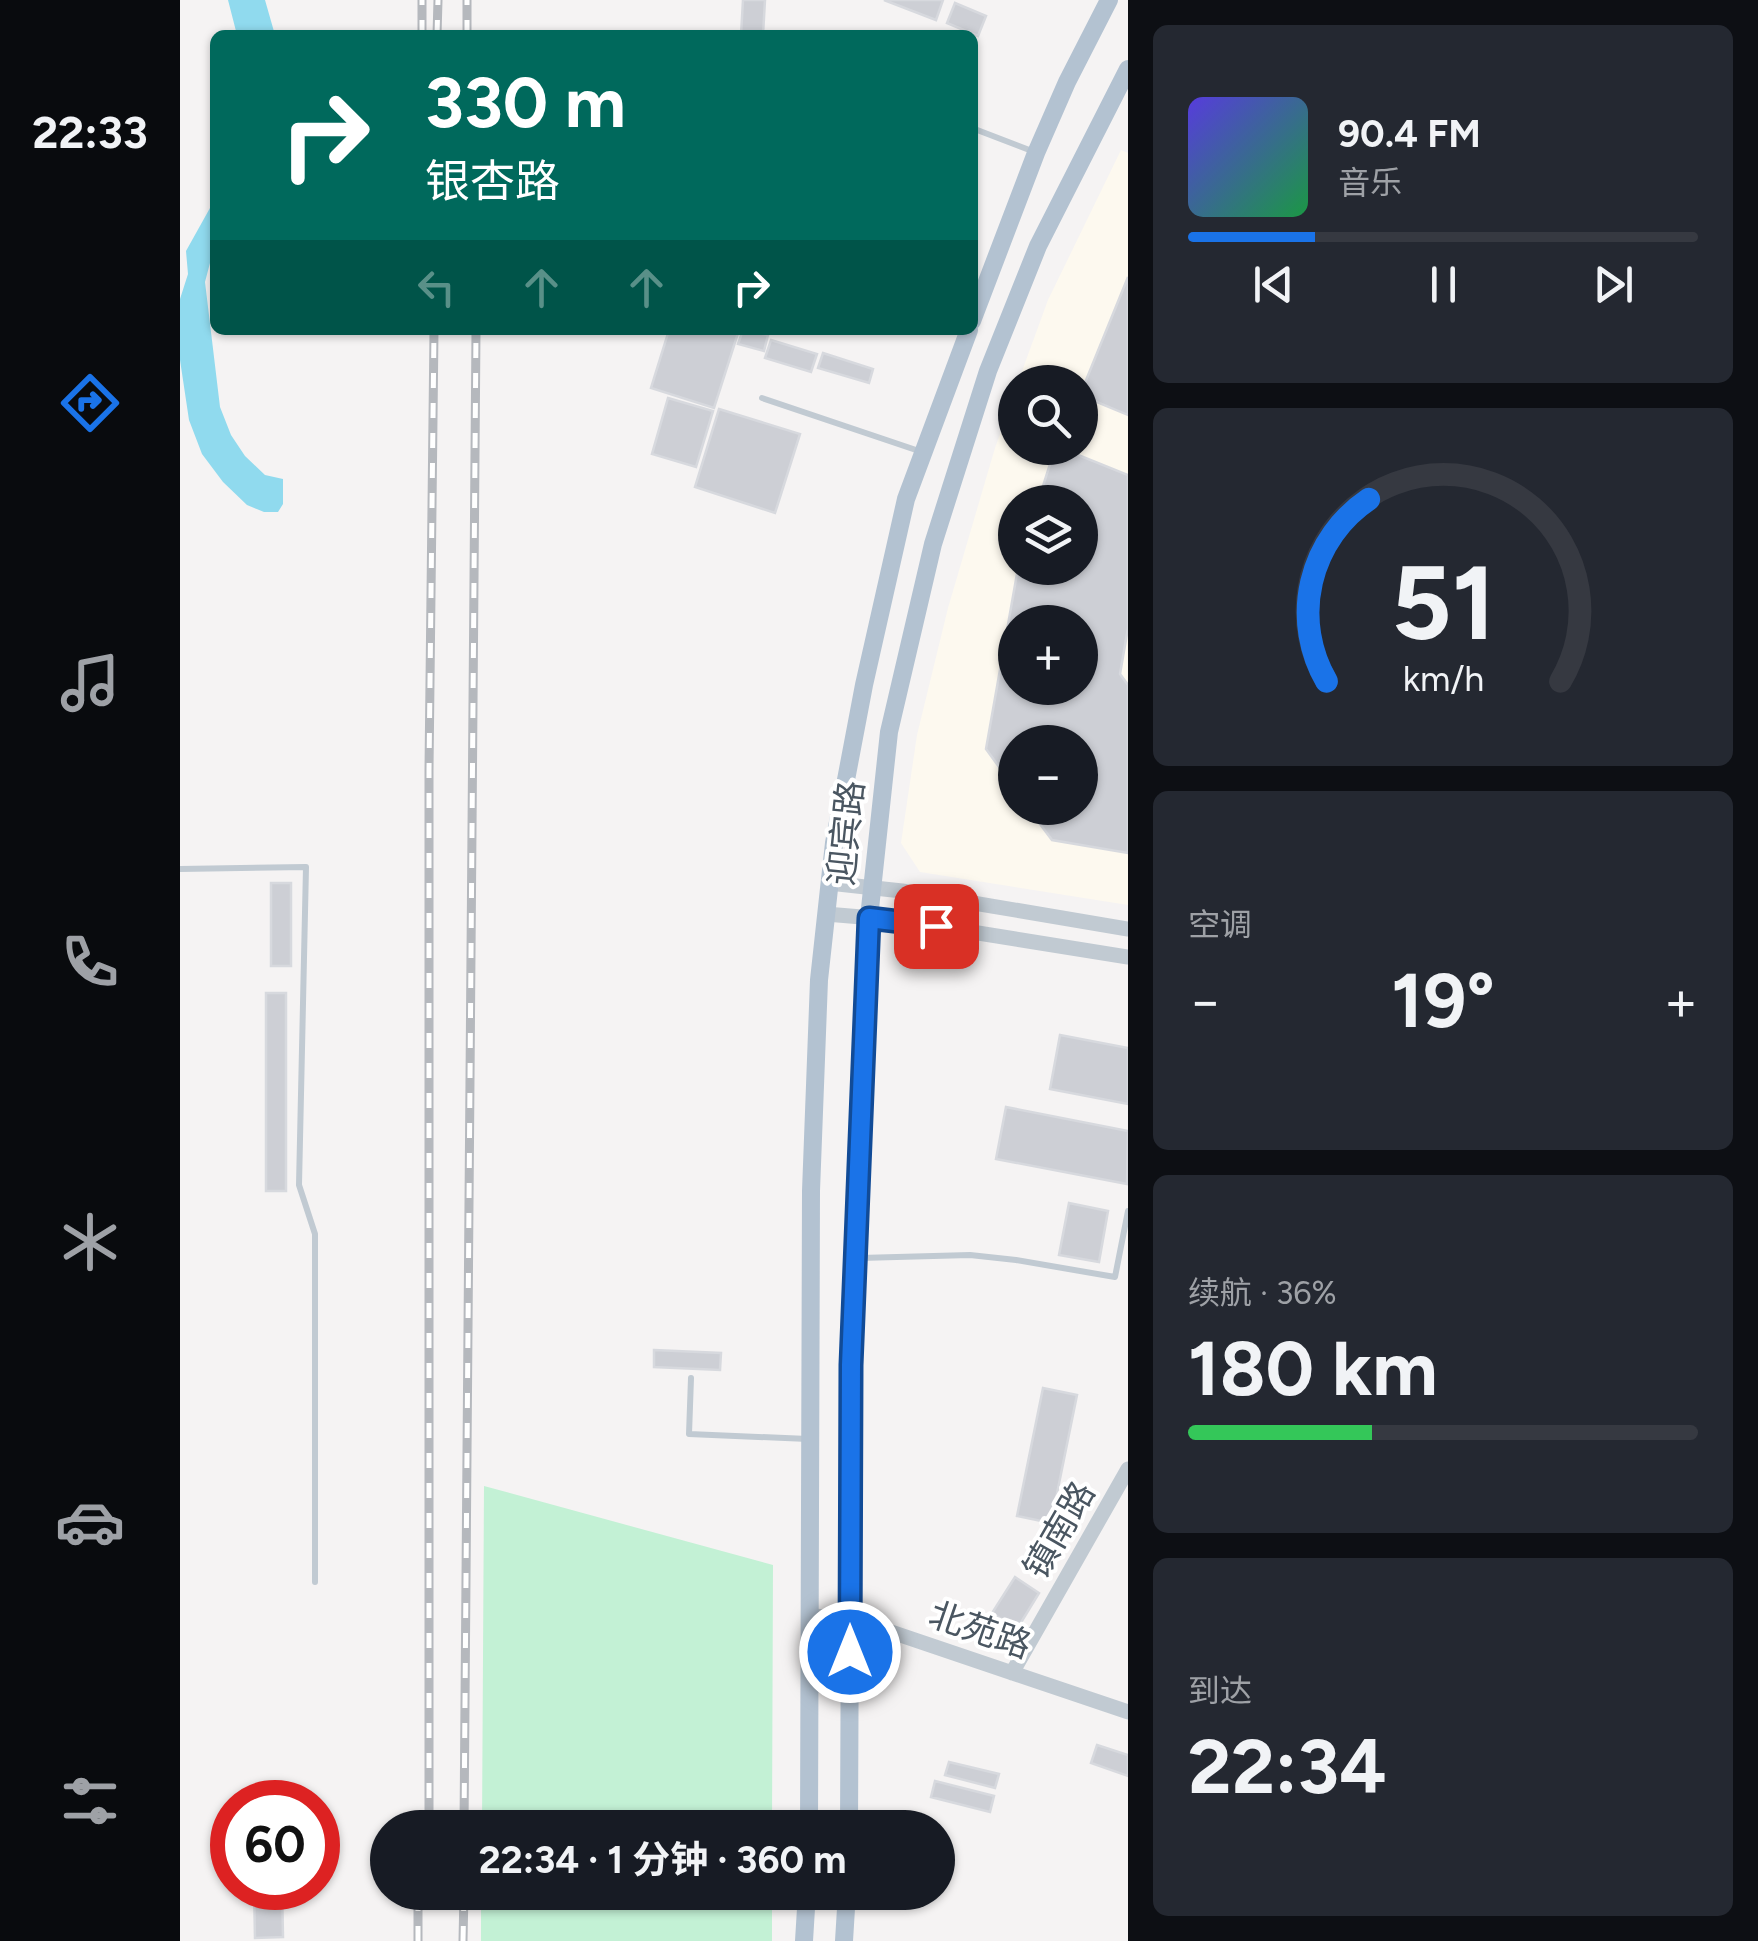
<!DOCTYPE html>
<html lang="zh">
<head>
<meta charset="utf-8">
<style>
	:root { --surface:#171b24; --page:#242831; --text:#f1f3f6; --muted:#9ea1a6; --line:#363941; --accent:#1a73e8 }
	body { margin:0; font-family:Figtree,"Noto Sans SC",sans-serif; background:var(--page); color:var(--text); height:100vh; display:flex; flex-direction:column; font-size:38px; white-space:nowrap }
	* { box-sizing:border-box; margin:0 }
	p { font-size:32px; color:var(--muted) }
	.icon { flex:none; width:55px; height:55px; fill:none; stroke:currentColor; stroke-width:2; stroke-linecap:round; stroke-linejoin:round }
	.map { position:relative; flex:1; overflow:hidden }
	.panel { display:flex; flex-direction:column; gap:25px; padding:25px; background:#0d0f14; width:630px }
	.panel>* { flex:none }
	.banner { position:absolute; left:30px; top:30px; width:768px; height:305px; border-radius:15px; box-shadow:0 2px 8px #0004; background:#00695c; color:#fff; overflow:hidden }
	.tools { position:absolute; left:818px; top:365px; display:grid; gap:20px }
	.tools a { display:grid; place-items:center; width:100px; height:100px; border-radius:50%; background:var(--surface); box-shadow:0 2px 8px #0004; font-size:50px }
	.speed { position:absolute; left:30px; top:1780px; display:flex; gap:20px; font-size:50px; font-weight:700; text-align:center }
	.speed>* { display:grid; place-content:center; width:130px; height:130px; border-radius:50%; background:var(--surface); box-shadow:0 2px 8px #0004; line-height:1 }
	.speed .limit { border:15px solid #d22; background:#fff; color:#111 }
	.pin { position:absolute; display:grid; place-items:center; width:85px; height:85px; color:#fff; margin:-42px; border-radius:20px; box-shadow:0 5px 15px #0006 }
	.me { position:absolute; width:110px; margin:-55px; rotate:0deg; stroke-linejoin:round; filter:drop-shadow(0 0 8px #0008) }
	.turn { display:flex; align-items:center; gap:35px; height:210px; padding:0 50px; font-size:45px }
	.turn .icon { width:130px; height:130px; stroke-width:2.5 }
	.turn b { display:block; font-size:70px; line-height:85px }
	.lanes { display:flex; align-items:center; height:95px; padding:0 50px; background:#0003; justify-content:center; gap:50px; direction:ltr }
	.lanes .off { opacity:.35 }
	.big { font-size:75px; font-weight:700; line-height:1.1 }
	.panel .card { flex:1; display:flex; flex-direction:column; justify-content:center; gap:15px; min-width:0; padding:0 35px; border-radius:15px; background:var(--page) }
	.panel .dial { align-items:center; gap:0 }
	.dial svg { height:260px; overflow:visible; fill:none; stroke:var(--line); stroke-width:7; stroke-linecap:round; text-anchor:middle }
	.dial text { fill:var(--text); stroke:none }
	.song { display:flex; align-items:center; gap:30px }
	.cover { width:120px; height:120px; border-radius:15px; background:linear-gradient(135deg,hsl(250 70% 55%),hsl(140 70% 35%)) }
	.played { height:10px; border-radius:5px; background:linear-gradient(90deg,var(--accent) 25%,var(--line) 25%) }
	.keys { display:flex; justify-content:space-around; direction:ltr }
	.heat { display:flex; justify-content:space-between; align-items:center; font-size:55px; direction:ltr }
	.charge { height:15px; border-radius:8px; background:linear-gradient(90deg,#34c759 36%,var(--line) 0) }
	.trip { position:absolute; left:190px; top:1810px; width:585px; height:100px; border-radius:50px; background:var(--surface); box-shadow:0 2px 8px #0004; font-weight:700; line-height:100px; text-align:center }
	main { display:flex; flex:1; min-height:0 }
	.menu { display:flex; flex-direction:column; width:180px; justify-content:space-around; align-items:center; background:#090b0e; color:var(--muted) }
	.menu .icon { width:70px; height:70px }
	.menu .on { color:var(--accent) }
	.menu b { font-size:45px; color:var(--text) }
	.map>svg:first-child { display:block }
	.commercial { fill:#fdf9ef; fill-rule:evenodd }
	.green { fill:#c3f1d5 }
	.water { fill:#90daee }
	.building { fill:#cdcfd5; stroke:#d7d9de; stroke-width:2.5; fill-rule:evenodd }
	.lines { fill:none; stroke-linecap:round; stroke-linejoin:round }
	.service { stroke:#c1cad2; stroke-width:6 }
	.tertiary { stroke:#c1cad2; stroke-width:15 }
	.primary { stroke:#b3c2d1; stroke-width:18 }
	.rail-casing { stroke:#b5b8bd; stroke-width:9 }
	.rail { stroke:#fff; stroke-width:5; stroke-dasharray:15; stroke-linecap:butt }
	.route-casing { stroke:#114b97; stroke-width:25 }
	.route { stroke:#1a73e8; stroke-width:18 }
	.labels { text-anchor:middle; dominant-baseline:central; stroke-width:8; stroke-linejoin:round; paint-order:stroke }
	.street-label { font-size:35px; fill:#4a5661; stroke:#fff }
</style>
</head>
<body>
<main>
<nav class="menu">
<b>22:33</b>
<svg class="icon on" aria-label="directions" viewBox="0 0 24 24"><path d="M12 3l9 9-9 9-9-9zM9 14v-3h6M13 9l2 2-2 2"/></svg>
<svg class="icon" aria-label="music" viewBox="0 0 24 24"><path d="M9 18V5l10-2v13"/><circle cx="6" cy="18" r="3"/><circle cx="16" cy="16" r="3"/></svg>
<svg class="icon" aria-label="phone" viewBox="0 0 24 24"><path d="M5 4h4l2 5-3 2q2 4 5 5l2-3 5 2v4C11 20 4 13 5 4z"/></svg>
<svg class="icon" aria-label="climate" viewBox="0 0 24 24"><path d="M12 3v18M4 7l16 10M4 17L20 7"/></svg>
<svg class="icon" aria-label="car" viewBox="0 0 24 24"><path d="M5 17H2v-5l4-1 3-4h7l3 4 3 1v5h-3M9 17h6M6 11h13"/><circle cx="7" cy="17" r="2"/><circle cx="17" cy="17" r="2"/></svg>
<svg class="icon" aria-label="filters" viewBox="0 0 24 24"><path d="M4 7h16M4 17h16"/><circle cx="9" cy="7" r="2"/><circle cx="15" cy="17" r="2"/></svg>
</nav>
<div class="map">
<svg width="948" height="1941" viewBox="0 0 948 1941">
	<rect width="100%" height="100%" fill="#f5f3f3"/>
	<path class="commercial" d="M941,150L948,153V905L740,872L721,843L737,735L768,608L815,448L835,392V448H900V382H838L868,300ZM835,502H900V568H835ZM835,622H900V688H835ZM835,742H900V808H835Z"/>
	<path class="green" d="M304,1486L593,1565L592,1827H302Z
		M301,1893H592V1941H301Z"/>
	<path class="water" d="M48,0H85L95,35H57Z
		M35,199V244L25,282L40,407L51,435L65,456L85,475L103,479V504L98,512H84L67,505L43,482L22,454L9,420L0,360V299L8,274L6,251Z"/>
	<path class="building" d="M563,0H585L583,35H561Z
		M704,0H763L756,20Z
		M775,3L806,16L798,36L767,23Z
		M948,277V415L900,395Z
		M489,330H559L534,408L471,388Z
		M563,330L588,335L584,351L558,344Z
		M591,340L637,354L631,372L585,358Z
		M643,353L693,369L689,383L638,368Z
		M488,398L533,411L516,467L472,454Z
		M539,409L620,434L595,513L515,487Z
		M875,448H881L948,475V628L940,674L948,685V853L872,840L848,808H900V742H835V789L806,749L838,568H900V502H858ZM835,622H900V688H835Z
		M91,883H111V966H91Z
		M86,993H106V1191H86Z
		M880,1035L948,1048V1104L870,1089Z
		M826,1107L948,1131L947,1184L816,1159Z
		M889,1203L928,1211L919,1262L879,1255Z
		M474,1350L541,1353L540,1370L474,1367Z
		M863,1388L897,1395L871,1523L837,1516Z
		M835,1577L859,1593L837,1629L812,1613Z
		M917,1745L948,1755V1776L911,1763Z
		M769,1762L819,1774L815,1788L765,1775Z
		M755,1781L814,1796L810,1812L751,1797Z
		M74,1888H102L103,1937L75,1938Z"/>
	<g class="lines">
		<path class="service" d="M792,128L852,151
			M582,398L742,452
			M0,869L126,867L119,1185L135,1234V1582
			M680,1258L790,1255L836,1260L935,1277L948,1211
			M511,1378L509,1434L628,1439"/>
		<path class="tertiary" d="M649,883L722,891L948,929
			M646,914L717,920L948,957
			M630,1616L670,1618L948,1712
			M832,1673L948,1469"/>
		<path class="primary" d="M792,321L856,153L887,82L929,0
			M629,1828L631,1191L639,980L654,843L684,685L726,499L789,330
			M669,1828L671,1365L688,927L709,732L753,544L808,371L858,246L948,69
			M624,1941L627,1892
			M664,1941L667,1892"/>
		<g class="rail-casing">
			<path id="rail" d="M242,35V0
				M257,35L258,0
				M287,35V0
				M249,1828V770L254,330
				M284,1828L296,330
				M238,1941V1892
				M283,1941L284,1892"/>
		</g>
		<use href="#rail" class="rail"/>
	</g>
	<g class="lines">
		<g class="route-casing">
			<path id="route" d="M670,1652L671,1365L689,918L756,926"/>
		</g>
		<use href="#route" class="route"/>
	</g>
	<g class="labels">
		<g class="street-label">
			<text transform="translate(666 833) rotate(-84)">迎宾路</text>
			<text transform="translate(879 1530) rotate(-60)">镇南路</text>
			<text transform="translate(800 1630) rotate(19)">北苑路</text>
		</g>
	</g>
</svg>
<div class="tools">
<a><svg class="icon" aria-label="search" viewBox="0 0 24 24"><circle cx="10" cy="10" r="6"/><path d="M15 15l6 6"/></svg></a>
<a><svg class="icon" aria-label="layers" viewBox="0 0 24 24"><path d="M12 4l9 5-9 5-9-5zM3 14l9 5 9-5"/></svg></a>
<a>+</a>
<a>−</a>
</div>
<div class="speed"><div class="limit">60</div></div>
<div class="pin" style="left:756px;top:926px;background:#d93025"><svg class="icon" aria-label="arrive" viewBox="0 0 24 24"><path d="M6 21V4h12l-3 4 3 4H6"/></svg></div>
<svg class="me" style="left:670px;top:1652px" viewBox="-20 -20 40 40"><circle r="17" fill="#1a73e8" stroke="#fff" stroke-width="3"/><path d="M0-11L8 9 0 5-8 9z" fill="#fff"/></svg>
<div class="trip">22:34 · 1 分钟 · 360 m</div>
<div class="banner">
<div class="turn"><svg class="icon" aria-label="right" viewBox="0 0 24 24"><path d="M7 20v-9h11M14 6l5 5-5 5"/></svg><div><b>330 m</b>银杏路</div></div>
<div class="lanes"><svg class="icon off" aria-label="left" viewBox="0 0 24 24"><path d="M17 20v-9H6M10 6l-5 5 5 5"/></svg><svg class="icon off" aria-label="ahead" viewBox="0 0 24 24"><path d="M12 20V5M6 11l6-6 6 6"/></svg><svg class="icon off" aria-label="ahead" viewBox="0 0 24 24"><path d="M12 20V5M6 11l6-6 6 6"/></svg><svg class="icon" aria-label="right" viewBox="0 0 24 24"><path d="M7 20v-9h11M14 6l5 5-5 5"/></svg></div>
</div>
</div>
<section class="panel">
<div class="card">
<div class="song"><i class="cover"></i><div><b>90.4 FM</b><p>音乐</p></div></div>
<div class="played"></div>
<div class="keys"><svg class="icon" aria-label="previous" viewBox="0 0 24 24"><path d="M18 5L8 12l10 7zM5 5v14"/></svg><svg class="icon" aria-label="pause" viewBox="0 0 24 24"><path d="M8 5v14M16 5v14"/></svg><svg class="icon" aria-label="next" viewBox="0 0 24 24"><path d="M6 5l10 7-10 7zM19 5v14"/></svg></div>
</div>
<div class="card dial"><svg viewBox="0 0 100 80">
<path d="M14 69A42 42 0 1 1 86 69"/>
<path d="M14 69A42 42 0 0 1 27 13" stroke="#1a73e8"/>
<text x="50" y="56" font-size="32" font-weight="700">51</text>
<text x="50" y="72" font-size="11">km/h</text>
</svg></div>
<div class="card"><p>空调</p>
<div class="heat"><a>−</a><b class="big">19°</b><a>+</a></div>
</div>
<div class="card"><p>续航 · 36%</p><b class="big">180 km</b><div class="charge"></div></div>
<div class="card"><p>到达</p><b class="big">22:34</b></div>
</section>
</main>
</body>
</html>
